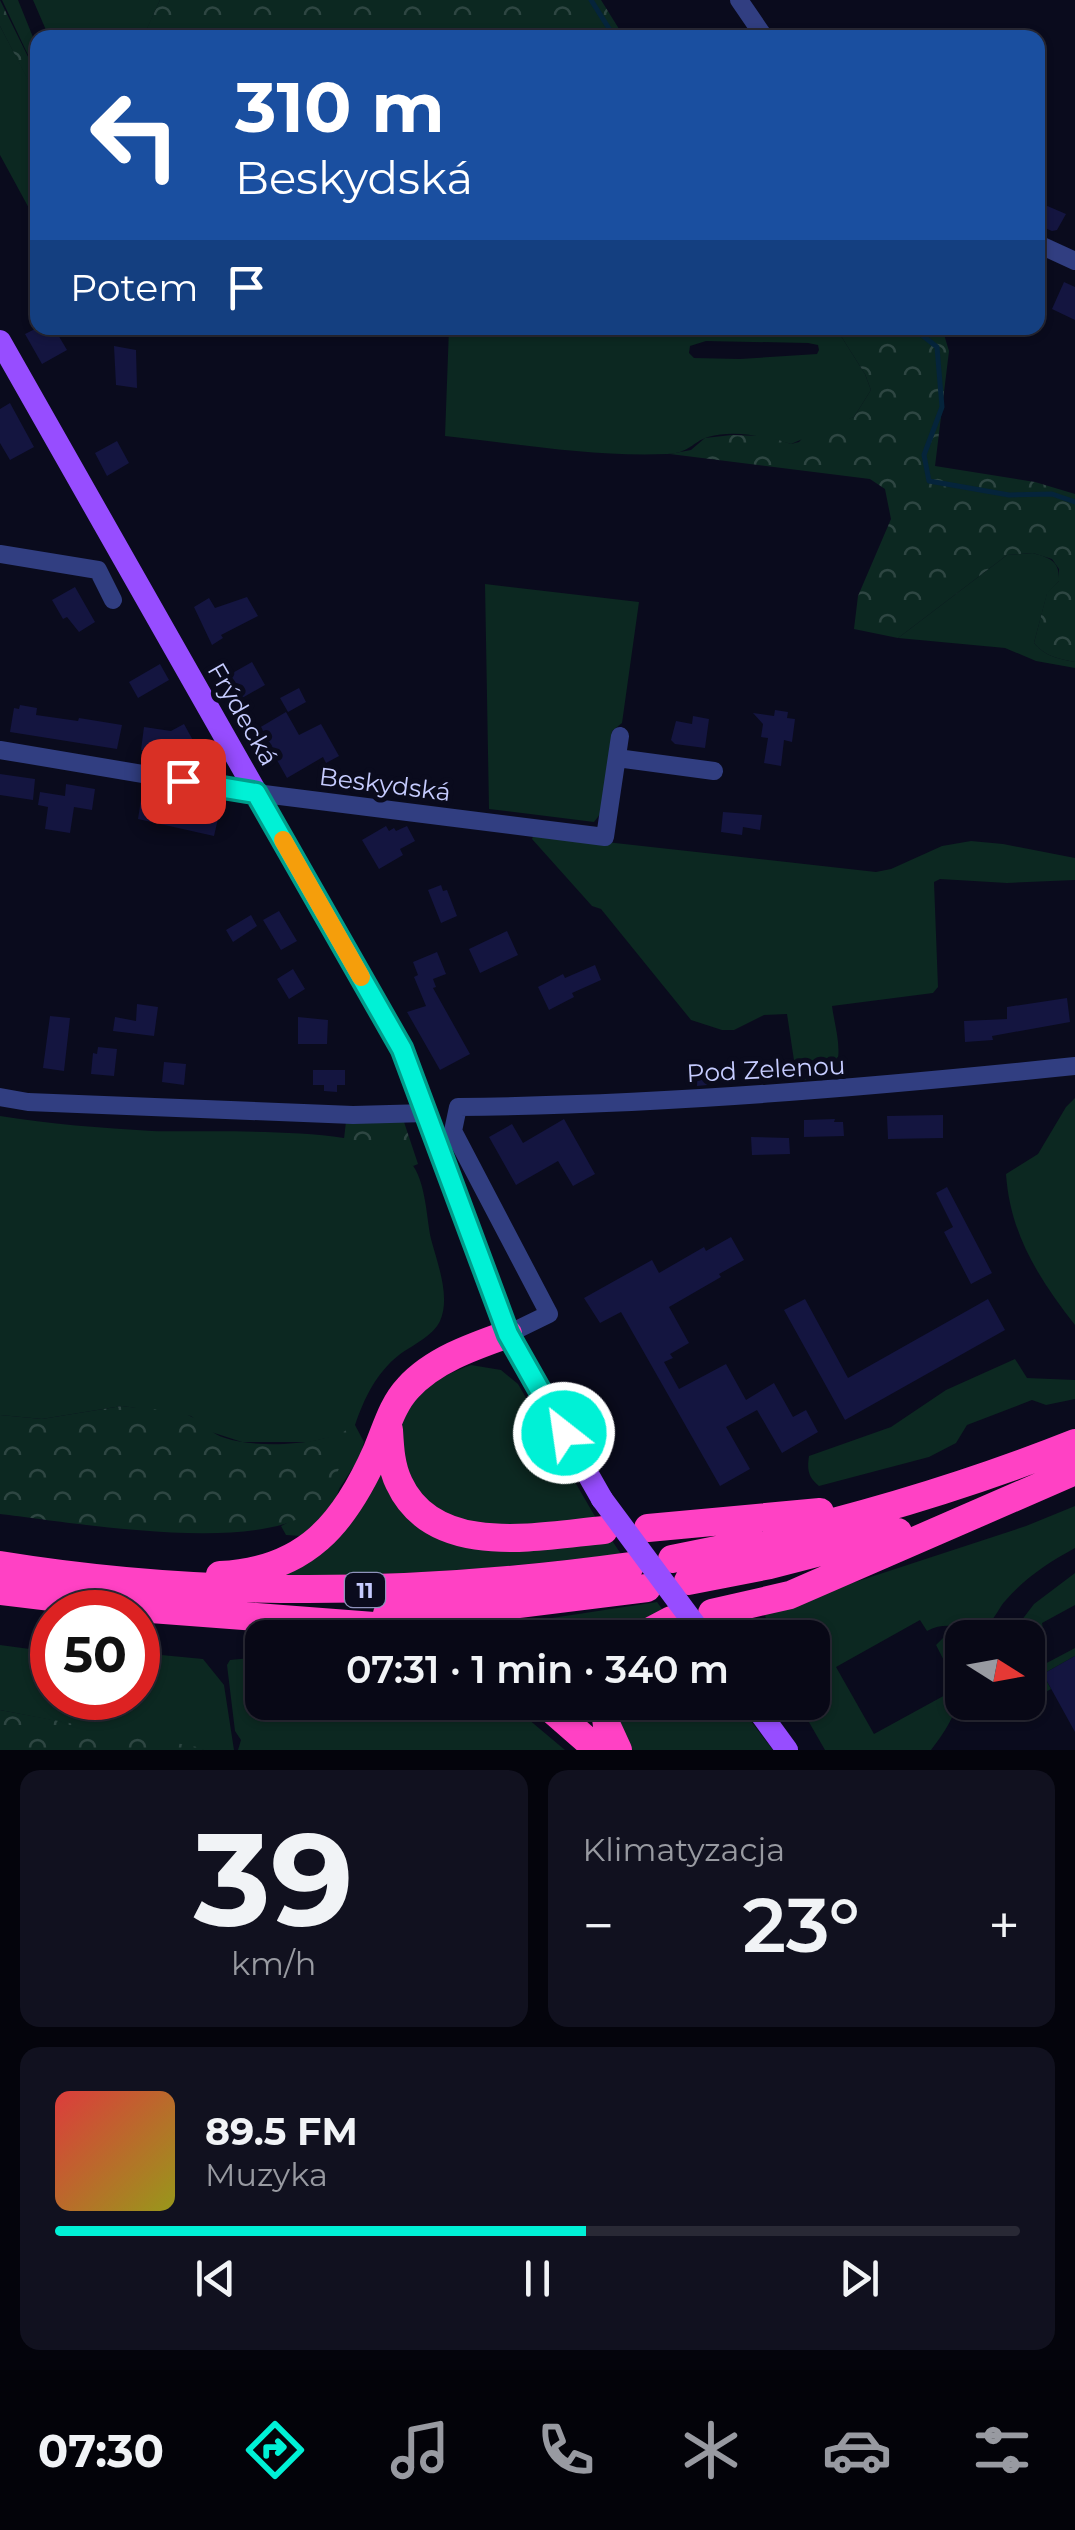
<!DOCTYPE html>
<html lang="pl">
<head>
<meta charset="utf-8">
<style>
	:root { --surface:#080816; --page:#11111f; --text:#f1f3f6; --muted:#989aa1; --line:#292935; --accent:#00f1d6 }
	body { margin:0; font-family:Montserrat,sans-serif; background:var(--page); color:var(--text); height:100vh; display:flex; flex-direction:column; font-size:38px; white-space:nowrap }
	* { box-sizing:border-box; margin:0 }
	p { font-size:32px; color:var(--muted) }
	.icon { flex:none; width:55px; height:55px; fill:none; stroke:currentColor; stroke-width:2; stroke-linecap:round; stroke-linejoin:round }
	.map { position:relative; height:1750px; overflow:hidden }
	.drawer { display:flex; flex-direction:column; gap:20px; padding:20px; background:#04040c; flex:1 }
	.drawer>* { flex:none }
	.top-card { position:absolute; left:30px; top:30px; width:1015px; height:305px; border-radius:20px; box-shadow:0 2px 8px #0004,0 0 0 2px var(--line); background:#1a4fa0; color:#fff; overflow:hidden }
	.needle { width:65px; rotate:101deg }
	.controls { position:absolute; left:945px; top:1620px; display:grid; gap:20px }
	.controls a { display:grid; place-items:center; width:100px; height:100px; border-radius:20px; background:var(--surface); box-shadow:0 2px 8px #0004,0 0 0 2px var(--line); font-size:50px }
	.speed { position:absolute; left:30px; top:1590px; display:flex; gap:20px; font-size:50px; font-weight:700; text-align:center }
	.speed>* { display:grid; place-content:center; width:130px; height:130px; border-radius:50%; background:var(--surface); box-shadow:0 2px 8px #0004,0 0 0 2px var(--line); line-height:1 }
	.speed .limit { border:15px solid #d22; background:#fff; color:#111 }
	.pin { position:absolute; display:grid; place-items:center; width:85px; height:85px; color:#fff; margin:-42px; border-radius:20px; box-shadow:0 5px 15px #0006 }
	.me { position:absolute; width:110px; margin:-55px; rotate:330deg; stroke-linejoin:round; filter:drop-shadow(0 0 8px #0008) }
	.turn { display:flex; align-items:center; gap:35px; height:210px; padding:0 40px; font-size:45px }
	.turn .icon { width:130px; height:130px; stroke-width:2.5 }
	.turn b { display:block; font-size:70px; line-height:85px }
	.then { display:flex; align-items:center; height:95px; padding:0 40px; background:#0003; gap:20px; font-size:38px }
	.big { font-size:75px; font-weight:600; line-height:1.1 }
	.drawer .tile { flex:1; display:flex; flex-direction:column; justify-content:center; gap:15px; min-width:0; padding:0 35px; border-radius:20px; background:var(--page) }
	.drawer .dial { align-items:center; gap:0 }
	.dial b { font-size:130px; line-height:1 }
	.song { display:flex; align-items:center; gap:30px }
	.cover { width:120px; height:120px; border-radius:15px; background:linear-gradient(135deg,hsl(0 70% 55%),hsl(60 70% 35%)) }
	.played { height:10px; border-radius:5px; background:linear-gradient(90deg,var(--accent) 55%,var(--line) 55%) }
	.keys { display:flex; justify-content:space-around; direction:ltr }
	.heat { display:flex; justify-content:space-between; align-items:center; font-size:55px; direction:ltr }
	.drawer .tiles { flex:1; display:grid; gap:20px; grid-template-columns:1fr 1fr }
	.tile:last-child { grid-column:span 2 }
	.trip { position:absolute; left:245px; top:1620px; width:585px; height:100px; border-radius:20px; background:var(--surface); box-shadow:0 2px 8px #0004,0 0 0 2px var(--line); font-weight:600; line-height:100px; text-align:center }
	.tab-bar { display:flex; height:160px; justify-content:space-around; align-items:center; background:#030309; color:var(--muted) }
	.tab-bar .icon { width:70px; height:70px }
	.tab-bar .active { color:var(--accent) }
	.tab-bar b { font-size:45px; color:var(--text) }
	.map>svg:first-child { display:block }
	.green { fill:#0c2821; fill-rule:evenodd }
	.forest { fill:url(#forest-crowns) }
	.lines { fill:none; stroke-linecap:round; stroke-linejoin:round }
	.stream { stroke:#05243b; stroke-width:5 }
	.building { fill:#141540 }
	.minor { stroke:#313e81; stroke-width:18 }
	.major { stroke:#974dff; stroke-width:22 }
	.highway { stroke:#ff41c4; stroke-width:28 }
	.major-bridge { stroke:#974dff; stroke-width:22 }
	.route-casing { stroke:#009d8b; stroke-width:25 }
	.route { stroke:#00f1d6; stroke-width:18 }
	.slow { stroke:#f59e0b; stroke-width:18 }
	.labels { text-anchor:middle; dominant-baseline:central; stroke-width:10; stroke-linejoin:round; paint-order:stroke }
	.shield { fill:#0a0b1d; stroke:#8e92bb; stroke-width:2.5 }
	.shield-label { font-size:22px; font-weight:bold; fill:#c6ccff }
	.street-label { font-size:25px; fill:#c6ccff; stroke:#0a0b1d }
</style>
</head>
<body>
<div class="map">
<svg width="1075" height="1750" viewBox="0 0 1075 1750">
	<defs>
		<pattern id="forest-crowns" width="20" height="18" patternUnits="userSpaceOnUse" patternTransform="scale(2.5)"><rect width="20" height="18" fill="#0c2821"/><path d="M2 6a3 3 0 1 1 6 0M12 15a3 3 0 1 1 6 0" fill="none" stroke="#2e4642"/></pattern>
	</defs>
	<rect width="100%" height="100%" fill="#0a0b1d"/>
	<path class="green" d="M2,0H18L37,47V223L0,155V26L28,79L37,74Z
		M33,0H160L143,38L49,37Z
		M449,328H836L865,374L871,390L854,417L791,444C765,437 736,429 708,437C692,442 690,453 667,454C592,457 519,444 445,436ZM706,341L808,343L818,345L819,350L817,354L740,359L694,358L689,353L690,346Z
		M1033,553C1050,558 1060,561 1059,581L1047,594L1034,643C1045,656 1058,659 1075,662V668L1036,661L1005,648L898,638L1007,555Z
		M485,584L639,602L622,723L612,731L601,813L594,822L489,809Z
		M534,834L876,872L891,869L942,846L971,841L1003,844L1075,858V880L1007,883L940,879L934,882L938,987L933,993L832,1006C835,1029 845,1055 832,1076L805,1080L795,1067L787,1014L764,1015L734,1030H722L691,1020L601,909L592,906L532,839Z
		M1075,1098V1325C1039,1279 1010,1234 1006,1174L1038,1154L1066,1107Z
		M0,1116C49,1124 102,1128 152,1131C210,1133 365,1124 407,1159C426,1175 426,1216 431,1239C437,1262 451,1297 440,1321C433,1336 411,1346 399,1355C376,1373 364,1399 355,1425L364,1442L360,1457L339,1489L332,1513L301,1536L286,1535L281,1526C333,1502 328,1486 341,1435L309,1442H242L208,1431L191,1416L122,1406L42,1419L0,1415Z
		M1015,1359L1027,1378L1075,1380V1399L1046,1405L1032,1400L967,1425L956,1443L929,1457L819,1486C808,1477 807,1470 809,1456L891,1427L946,1390Z
		M471,1365L501,1370L518,1384L600,1525L509,1532L427,1510C420,1495 397,1461 396,1446C393,1402 437,1377 471,1365Z
		M379,1465L408,1515L611,1539L621,1554C504,1568 389,1577 271,1575Z
		M1075,1506V1548C1048,1563 1026,1577 1006,1600C999,1607 995,1619 987,1625C974,1635 950,1618 927,1631L920,1620L836,1667L874,1734L958,1688L936,1645L943,1638L962,1641C962,1691 963,1709 931,1750H825L798,1703L812,1702V1638L762,1637L753,1622L766,1618L761,1608L834,1589L1026,1526Z
		M1075,1573V1605L1042,1623L1044,1635L1028,1644V1638L1009,1637L1034,1604Z
		M657,1602L665,1613L623,1637H473L443,1627L552,1618Z
		M0,1645L52,1652V1698H138V1657L151,1654L203,1659L224,1685L234,1750H204L0,1710Z
		M1075,1648V1656L1043,1674L1051,1689L1028,1702V1661L1033,1659L1041,1666Z
		M262,1657V1702L509,1703L565,1750H238L241,1740L235,1731L227,1665L230,1660Z
		M611,1703H737L773,1750H624Z"/>
	<path class="forest" d="M0,0L37,75L28,80L0,26Z
		M160,0H601L624,37H143Z
		M836,328H942L949,351L935,466L1035,482L1075,494V662C1058,659 1045,656 1034,643L1047,593L1059,581V569L1052,559L1033,553L1007,555L898,638L854,629L858,596L891,519L885,489L870,479L670,454L691,450L705,438L732,435L766,436L791,444L799,442L807,433L854,417L871,390L865,374Z
		M346,1122H404L418,1164L413,1166C396,1147 368,1143 344,1139Z
		M122,1406C140,1409 177,1409 192,1417C204,1423 211,1434 225,1438C258,1449 327,1446 355,1425C344,1451 336,1489 315,1508C262,1556 71,1522 0,1514V1415L42,1419Z
		M0,1710L197,1747L204,1750H0Z"/>
	<g class="lines">
		<path class="stream" d="M591,0L615,38
			M913,328L937,347L942,407L924,455L929,481L1009,495L1052,494L1075,502"/>
	</g>
	<path class="building" d="M1038,202L1066,214L1057,230L1052,231L1038,225Z
		M1064,282L1075,287V320L1052,309Z
		M37,328H54L67,350L42,364L25,334Z
		M114,346L136,350L137,388L116,385Z
		M10,403L34,447L10,460L0,443V409Z
		M117,441L129,463L107,476L95,453Z
		M75,587L95,622L79,632L67,617L63,619L52,600Z
		M247,597L258,616L221,635L223,638L212,645L194,607L209,598L215,608Z
		M252,662L265,685L242,698L229,675Z
		M160,664L169,680L138,698L129,682Z
		M299,688L306,702L288,712L280,698Z
		M20,705L37,708L36,715L78,721L79,718L122,725L117,749L10,732L14,708L19,709Z
		M775,710L788,712L787,718L795,719L792,742L784,740L781,766L764,763L768,738L761,737L763,724L753,713L774,716Z
		M286,712L299,735L321,724L339,756L326,763L323,757L287,778L259,728Z
		M693,716L709,719L705,748L675,744L671,740L676,721L692,724Z
		M184,724L195,744L175,755L141,750L144,727L171,731Z
		M0,774L35,779L33,800L0,795Z
		M66,784L95,789L92,810L74,807L70,833L45,829L48,807L38,805L40,792L65,796Z
		M143,787L152,798L162,800V803L188,808L189,804L220,810L214,836L138,819Z
		M723,812L762,815L760,830L743,827L742,835L721,832Z
		M386,826L389,831L394,828L396,831L407,826L415,841L400,849L403,855L379,869L362,840Z
		M441,885L443,891L447,890L457,916L441,923L428,890Z
		M279,911L297,941L281,950L263,920Z
		M251,915L257,926L233,942L226,930Z
		M507,931L518,955L480,973L469,949Z
		M437,952L446,974L433,979L436,987L433,988L470,1054L440,1070L407,1012L426,1006L414,977L418,975L413,962Z
		M595,965L601,980L572,993L574,997L549,1010L538,987L563,974L565,978Z
		M293,969L305,989L289,999L277,979Z
		M1067,998L1070,1022L992,1036L993,1040L965,1042L964,1021L1007,1019V1007Z
		M137,1004L158,1007L154,1036L113,1031L115,1017L136,1021Z
		M50,1016L70,1018L64,1071L43,1068Z
		M298,1017L328,1020L327,1044H298Z
		M98,1047L117,1049L114,1076L91,1074L93,1053L97,1054Z
		M164,1062L186,1064L184,1085L162,1082Z
		M698,1064H710V1071L717,1070V1084L697,1086Z
		M784,1064L785,1077L754,1078V1064Z
		M313,1070H345V1085H337V1092L324,1091V1085H313Z
		M943,1115V1138L888,1139L887,1116Z
		M564,1119L595,1174L573,1186L558,1161L516,1185L489,1137L512,1124L523,1143Z
		M835,1119L834,1122H843L844,1136L804,1137V1120Z
		M751,1137L789,1138L790,1154L752,1155Z
		M947,1187L992,1273L971,1284L944,1232L953,1227L936,1193Z
		M731,1237L744,1260L719,1274L721,1277L669,1307L689,1343L670,1354L673,1358L664,1362L679,1389L726,1364L746,1400L774,1383L793,1417L806,1410L818,1432L782,1453L757,1410L726,1427L750,1469L720,1486L621,1312L600,1323L584,1298L652,1260L659,1273L704,1247L706,1251Z
		M805,1299L848,1378L988,1299L1005,1330L845,1420L784,1310Z
		M1075,1656V1732L1043,1674Z"/>
	<g class="lines">
		<path class="minor" d="M739,0L765,38
			M1038,244L1075,261
			M0,554L98,570L113,600
			M0,750L256,793L605,837L620,736
			M617,758L714,771
			M0,1097L28,1102L353,1115L427,1113
			M508,1334L549,1314L453,1131L458,1107C665,1105 870,1087 1075,1066"/>
		<path class="major" d="M0,341L402,1049L508,1334L602,1499
			M752,1702L787,1750"/>
		<path class="highway" d="M389,1430C390,1448 391,1467 399,1483C434,1559 539,1536 604,1530
			M648,1528L820,1512
			M672,1559C810,1532 944,1495 1075,1443
			M0,1565C209,1599 421,1595 630,1566
			M220,1575C306,1571 345,1523 377,1450C386,1429 392,1405 408,1388C433,1360 474,1346 508,1334
			M688,1581L770,1565L898,1532
			M0,1591L151,1609L400,1628L444,1638
			M712,1613L790,1595L1075,1471
			M387,1614L479,1609L647,1588
			M637,1638L671,1620
			M543,1702L598,1750
			M604,1702L607,1726L618,1750"/>
		<path class="major-bridge" d="M602,1499L705,1638"/>
	</g>
	<g class="lines">
		<g class="route-casing">
			<path id="route" d="M183,781L256,793L402,1049L508,1334L564,1433"/>
		</g>
		<use href="#route" class="route"/>
		<path class="slow" d="M283,840L361,977"/>
	</g>
	<g class="labels">
		<rect class="shield" x="345" y="1573" width="40" height="34" rx="8"/>
		<g class="shield-label">
			<text x="365" y="1590">11</text>
		</g>
		<g class="street-label">
			<text transform="translate(243 714) rotate(60)">Frýdecká</text>
			<text transform="translate(385 784) rotate(7)">Beskydská</text>
			<text transform="translate(766 1069) rotate(-3)">Pod Zelenou</text>
		</g>
	</g>
</svg>
<div class="controls">
<a><svg class="needle" viewBox="-14 -14 28 28"><path d="M0-13l5 13h-10z" fill="#e53935"/><path d="M0 13l5-13h-10z" fill="#989aa1"/></svg></a>
</div>
<div class="speed"><div class="limit">50</div></div>
<div class="pin" style="left:183px;top:781px;background:#d93025"><svg class="icon" aria-label="arrive" viewBox="0 0 24 24"><path d="M6 21V4h12l-3 4 3 4H6"/></svg></div>
<svg class="me" style="left:564px;top:1433px" viewBox="-20 -20 40 40"><circle r="17" fill="#00f1d6" stroke="#fff" stroke-width="3"/><path d="M0-11L8 9 0 5-8 9z" fill="#fff"/></svg>
<div class="trip">07:31 · 1 min · 340 m</div>
<div class="top-card">
<div class="turn"><svg class="icon" aria-label="left" viewBox="0 0 24 24"><path d="M17 20v-9H6M10 6l-5 5 5 5"/></svg><div><b>310 m</b>Beskydská</div></div>
<div class="then">Potem<svg class="icon" aria-label="arrive" viewBox="0 0 24 24"><path d="M6 21V4h12l-3 4 3 4H6"/></svg></div>
</div>
</div>
<section class="drawer">
<div class="tiles">
<div class="tile dial"><b>39</b><p>km/h</p></div>
<div class="tile"><p>Klimatyzacja</p>
<div class="heat"><a>−</a><b class="big">23°</b><a>+</a></div>
</div>
<div class="tile">
<div class="song"><i class="cover"></i><div><b>89.5 FM</b><p>Muzyka</p></div></div>
<div class="played"></div>
<div class="keys"><svg class="icon" aria-label="previous" viewBox="0 0 24 24"><path d="M18 5L8 12l10 7zM5 5v14"/></svg><svg class="icon" aria-label="pause" viewBox="0 0 24 24"><path d="M8 5v14M16 5v14"/></svg><svg class="icon" aria-label="next" viewBox="0 0 24 24"><path d="M6 5l10 7-10 7zM19 5v14"/></svg></div>
</div>
</div>
</section>
<nav class="tab-bar">
<b>07:30</b>
<svg class="icon active" aria-label="directions" viewBox="0 0 24 24"><path d="M12 3l9 9-9 9-9-9zM9 14v-3h6M13 9l2 2-2 2"/></svg>
<svg class="icon" aria-label="music" viewBox="0 0 24 24"><path d="M9 18V5l10-2v13"/><circle cx="6" cy="18" r="3"/><circle cx="16" cy="16" r="3"/></svg>
<svg class="icon" aria-label="phone" viewBox="0 0 24 24"><path d="M5 4h4l2 5-3 2q2 4 5 5l2-3 5 2v4C11 20 4 13 5 4z"/></svg>
<svg class="icon" aria-label="climate" viewBox="0 0 24 24"><path d="M12 3v18M4 7l16 10M4 17L20 7"/></svg>
<svg class="icon" aria-label="car" viewBox="0 0 24 24"><path d="M5 17H2v-5l4-1 3-4h7l3 4 3 1v5h-3M9 17h6M6 11h13"/><circle cx="7" cy="17" r="2"/><circle cx="17" cy="17" r="2"/></svg>
<svg class="icon" aria-label="filters" viewBox="0 0 24 24"><path d="M4 7h16M4 17h16"/><circle cx="9" cy="7" r="2"/><circle cx="15" cy="17" r="2"/></svg>
</nav>
</body>
</html>
